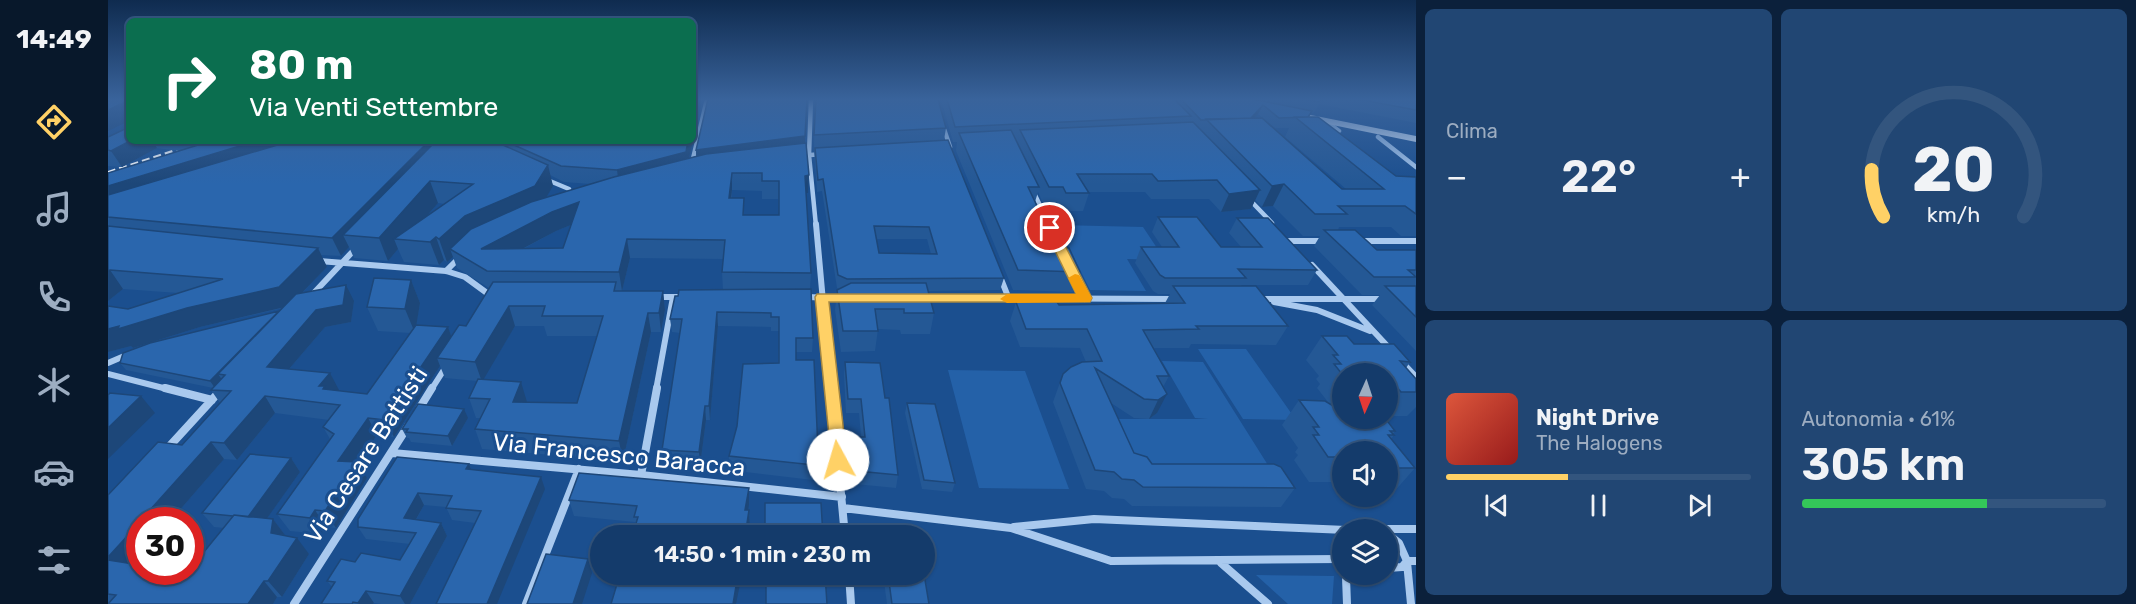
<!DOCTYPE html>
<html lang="it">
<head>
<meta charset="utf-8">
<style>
	:root { --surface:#143b6b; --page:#214673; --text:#f1f3f6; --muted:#9dadc1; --line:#33557e; --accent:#ffd166 }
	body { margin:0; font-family:Rubik,sans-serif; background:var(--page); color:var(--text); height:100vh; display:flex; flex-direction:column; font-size:22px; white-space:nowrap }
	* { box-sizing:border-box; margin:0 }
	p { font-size:20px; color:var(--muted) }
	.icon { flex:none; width:33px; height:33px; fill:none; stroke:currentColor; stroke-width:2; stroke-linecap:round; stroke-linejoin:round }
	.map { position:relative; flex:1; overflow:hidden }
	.drawer { display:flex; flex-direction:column; gap:9px; padding:9px; background:#0b203b; width:720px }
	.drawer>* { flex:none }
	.guide { position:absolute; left:18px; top:18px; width:570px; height:126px; border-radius:9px; box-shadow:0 2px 4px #0004,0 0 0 2px var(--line); background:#0b6e4f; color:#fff; overflow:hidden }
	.needle { width:39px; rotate:183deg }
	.controls { position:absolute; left:1224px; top:363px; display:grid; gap:12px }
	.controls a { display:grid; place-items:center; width:66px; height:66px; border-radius:50%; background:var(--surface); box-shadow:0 2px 4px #0004,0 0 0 2px var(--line); font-size:30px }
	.speed { position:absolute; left:18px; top:507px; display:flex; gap:12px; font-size:30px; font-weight:700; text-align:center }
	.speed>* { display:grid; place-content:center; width:78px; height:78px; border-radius:50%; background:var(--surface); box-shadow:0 2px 4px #0004,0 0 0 2px var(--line); line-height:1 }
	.speed .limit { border:9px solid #d22; background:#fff; color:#111 }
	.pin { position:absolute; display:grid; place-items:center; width:51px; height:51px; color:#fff; margin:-26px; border:3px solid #fff; border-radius:50%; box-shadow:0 2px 6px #0007 }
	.me { position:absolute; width:66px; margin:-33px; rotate:354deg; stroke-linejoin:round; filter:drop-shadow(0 0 4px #0008) }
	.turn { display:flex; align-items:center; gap:21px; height:126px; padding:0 24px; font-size:27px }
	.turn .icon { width:78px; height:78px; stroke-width:2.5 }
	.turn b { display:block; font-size:42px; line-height:51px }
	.big { font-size:45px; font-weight:600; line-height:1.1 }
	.drawer .tile { flex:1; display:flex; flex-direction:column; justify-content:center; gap:9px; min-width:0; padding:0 21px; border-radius:9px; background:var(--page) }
	.drawer .dial { align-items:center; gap:0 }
	.dial svg { height:156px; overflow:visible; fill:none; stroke:var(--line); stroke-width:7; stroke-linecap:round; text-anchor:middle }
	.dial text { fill:var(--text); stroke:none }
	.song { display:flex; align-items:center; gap:18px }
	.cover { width:72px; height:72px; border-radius:9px; background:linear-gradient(135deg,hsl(10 70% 55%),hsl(0 70% 35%)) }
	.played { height:6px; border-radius:3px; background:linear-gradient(90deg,var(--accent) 40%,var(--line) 40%) }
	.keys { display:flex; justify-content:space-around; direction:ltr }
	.heat { display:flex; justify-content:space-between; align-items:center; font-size:33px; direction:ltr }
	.charge { height:9px; border-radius:4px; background:linear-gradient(90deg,#34c759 61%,var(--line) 0) }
	.drawer .tiles { flex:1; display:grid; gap:9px; grid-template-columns:repeat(2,1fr) }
	.trip { position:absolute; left:482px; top:525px; width:345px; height:60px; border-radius:30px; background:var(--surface); box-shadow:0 2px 4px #0004,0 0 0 2px var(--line); font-weight:600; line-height:60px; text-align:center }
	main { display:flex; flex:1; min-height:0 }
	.tab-bar { display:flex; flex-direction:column; width:108px; justify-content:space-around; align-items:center; background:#08182b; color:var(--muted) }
	.tab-bar .icon { width:42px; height:42px }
	.tab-bar .selected { color:var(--accent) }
	.tab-bar b { font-size:27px; color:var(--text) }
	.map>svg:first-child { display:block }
	.green { fill:#2461a8 }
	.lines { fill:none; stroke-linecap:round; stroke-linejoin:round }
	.minor-far2 { stroke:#a9c9ee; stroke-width:4.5 }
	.minor-far1 { stroke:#a9c9ee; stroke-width:6 }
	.minor { stroke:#a9c9ee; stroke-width:8 }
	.secondary { fill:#d6e6fa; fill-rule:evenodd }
	.rail { stroke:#fff; stroke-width:4; stroke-dasharray:8 4; stroke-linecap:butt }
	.wall { fill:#245895; fill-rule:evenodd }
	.shaded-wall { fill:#1d4779 }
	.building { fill:#2a66ad; stroke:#1d4779; stroke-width:1.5; fill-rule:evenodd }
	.route { fill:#ffd166; stroke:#a68842; stroke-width:1.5 }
	.slow { fill:#f59e0b }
	.labels { text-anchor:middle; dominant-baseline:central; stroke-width:6; stroke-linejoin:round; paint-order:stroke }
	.near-street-label { font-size:24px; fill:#fff; stroke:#1b4f8f }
</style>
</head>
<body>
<main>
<nav class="tab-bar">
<b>14:49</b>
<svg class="icon selected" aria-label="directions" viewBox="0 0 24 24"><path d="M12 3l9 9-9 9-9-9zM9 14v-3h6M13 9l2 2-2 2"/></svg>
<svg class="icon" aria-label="music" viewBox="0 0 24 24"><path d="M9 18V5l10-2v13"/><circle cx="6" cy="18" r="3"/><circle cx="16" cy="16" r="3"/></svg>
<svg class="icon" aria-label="phone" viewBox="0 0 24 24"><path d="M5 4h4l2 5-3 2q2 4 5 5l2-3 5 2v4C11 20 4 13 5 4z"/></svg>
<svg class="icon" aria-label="climate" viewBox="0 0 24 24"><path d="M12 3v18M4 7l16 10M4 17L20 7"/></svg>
<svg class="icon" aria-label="car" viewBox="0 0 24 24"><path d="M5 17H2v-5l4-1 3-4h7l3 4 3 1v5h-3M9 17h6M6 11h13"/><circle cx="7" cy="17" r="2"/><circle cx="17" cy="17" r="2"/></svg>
<svg class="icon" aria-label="filters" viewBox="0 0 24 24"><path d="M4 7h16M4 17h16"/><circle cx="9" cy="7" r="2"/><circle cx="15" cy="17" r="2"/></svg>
</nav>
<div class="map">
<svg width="1308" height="604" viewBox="0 0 1308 604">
	<rect width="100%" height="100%" fill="#1b4f8f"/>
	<path class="green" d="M950,225L1035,227L1057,260L1019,259L1038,291L982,290Z
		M1090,349H1138L1188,420L1135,419Z
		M1054,361L1095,362L1170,481L1027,480L999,419H1100L1087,418Z
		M840,370L917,371L961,489L871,488Z
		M1148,575L1226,576L1224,604H1180Z"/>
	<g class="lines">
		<path class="minor-far2" d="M703,99L701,155L708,226
			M1218,121L1231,131L1222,133
			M835,126L842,147
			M1270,137L1308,167
			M691,156L714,154
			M584,163L599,99
			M437,179L461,189
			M925,191L942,226
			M1140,198L1164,223"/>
		<path class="minor-far1" d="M708,224L723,390
			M941,224L956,255
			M1181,241H1217
			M1252,241H1308
			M211,261L338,271L357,277L383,296
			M1204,265L1283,350
			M338,271L352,257
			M891,274L901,299
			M965,275L977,299
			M204,295L248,248
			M548,297H574
			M695,297L736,298
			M815,298L1066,299
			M1151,299H1276
			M1166,302L1209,310L1262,331
			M1294,362L1308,377
			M0,363L21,354
			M0,374L63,390
			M323,390L339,365
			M548,390L565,297"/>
		<path class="minor" d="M57,388L104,400
			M723,388L737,536
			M311,409L324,388
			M58,450L112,391
			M284,453L533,475L734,497
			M533,475L549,388
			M735,508L903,528L1003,561L1234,559
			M906,527L986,519L1238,530
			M1270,529H1308
			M1245,530L1254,526L1270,530
			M1280,534L1291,543L1299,561
			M1299,561H1308
			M1299,562L1303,604
			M1113,563L1160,604
			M1280,568L1294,567L1299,561
			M741,574L743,604
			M186,604L300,426
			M418,604L471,469
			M1239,604L1238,577L1241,574"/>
		<path class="secondary" d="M1198,114L1308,136V142L1195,119L1194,117Z"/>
		<path class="rail" d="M0,173L98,141"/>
	</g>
	<path class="wall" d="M707,99L838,128L836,140L896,278L892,290L820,291L826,313L822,334H793L792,330L770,329L767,351L733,352L727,310L729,290L731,289L729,288L714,191L709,192L706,150ZM768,239H819L823,254L771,253Z
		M835,99H1308V123L1211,104L1208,110L1205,113H1203L1201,117L1288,176L1308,177V236H1293L1283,227H1231L1230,230L1269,250H1308V351L1264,305L1272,295H1254L1206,246L1212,236H1195L1165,206L1154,207L1147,200L1143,209L1113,212L1101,199H1043L1037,192H980L981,193L975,211H952L949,206H936L930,192L927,202L949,248L972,272L965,292L905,290L848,151L849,142H845L834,103ZM1150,114L1167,128H1181L1177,137L1238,189H1234L1147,118Z
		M0,137L21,141H585L581,158L588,156V150L697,143L701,175L700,193H698L703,273L702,289L705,338L704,352H688V360L715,466L713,481L621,470V456L670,363L671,331H663V327L610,326L602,420H598L592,466L556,465L554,450L572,333L564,332L562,319L615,290L614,272L615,259L522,258L514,291H555L557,310L553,332H543L515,461L374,449L367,429L372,418H368L361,398L369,381L337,378L332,366L286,437L269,435L250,463L259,478L228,528L218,527L213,534L182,531L169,514L222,439L215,427L221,420L167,413L129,460L116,459L63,520H32V557L25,564L82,572L116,528L106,527L94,513L183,458L192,472L159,518L165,519L177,535L201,554L174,597H169L165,604H0V495L74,445L112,403L103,390L105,388L18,370L12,363L171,311L175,308L92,327L25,348L23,346L0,352V306L20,309L70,293L15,289L0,301V173L71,151L49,148L14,167L0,166ZM442,175L456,182L483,184L438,197L445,186ZM624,190L654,191V199H670L671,215H636V198H624ZM330,203L337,204L317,218ZM463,225L455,248L415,249L448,231ZM241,247L246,258L280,261L290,249L296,262L331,265L336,260L339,262L345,257L349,268L381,288L358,326L343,336L340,327L308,325L312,303L303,280L259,307L270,331L302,333L259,394L230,391L222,373L181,369L217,327L243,322L246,301L194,293L219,267L213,255L233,256ZM407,326H436L439,336H489L469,403L419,402L375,379Z
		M1050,217L1113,247H1133L1121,233L1129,218L1209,270L1200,285H1134L1133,286L1180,326L1168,345L1083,344L1081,348H1046L1061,376L1055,387L1049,413L1041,419L1026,418L1003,403L1026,453L1044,464L1187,488L1173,507L1024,506L1016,499L1004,498L996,491L978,489L945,402L955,374L978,362L972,348L912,347L902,321L908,302L951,305L1057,303L1062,294H1050L1045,291L1027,263L1033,247H1054L1044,232Z
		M1214,336L1302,362L1298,368L1308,379V407L1299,416H1280V374H1234V407H1228L1232,410L1287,431L1285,434L1286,435L1283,439L1307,468L1285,493H1280V452H1234V482H1201L1186,460L1190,455L1187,452L1190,448L1174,425L1191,400L1220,402L1209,388L1212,384L1208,379L1211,376L1198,360Z
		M737,362L790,475L788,488L747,484L744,451L746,437H753L751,413H738L736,375Z
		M799,403L847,483L844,492L814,489L797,413Z
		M360,418L344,446L303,442L301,438H299L294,429Z
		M361,464L364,470L437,489L367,523L344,520L338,507L316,505L308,520L333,523L339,536L302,604H273L266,603L265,604H213L224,587L219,581L247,562L292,560L302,544L258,539L250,527Z
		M641,488L640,510H641L642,527L640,536H524L527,525V522L466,516L461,500Z
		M775,574H816L821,604H779Z"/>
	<path class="shaded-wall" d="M590,99H594L585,141V122Z
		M21,100V121L0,131V110Z
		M1155,105L1150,114L1138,129L1142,119Z
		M697,136V151L589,165L588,150Z
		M22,141H45L49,148L14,167L3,151Z
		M148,141H207L0,207V186Z
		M321,141H331L235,235L241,247L233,256L224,238Z
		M580,141H585L579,167L511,185L509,170Z
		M440,165L445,186L432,208L342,249L345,257L339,262L331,239L357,216Z
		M624,173V190L621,217V198Z
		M701,175L700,193H696L697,176Z
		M322,181L330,203L298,240L286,239L290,249L280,261L271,238Z
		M1176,184L1165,206L1154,207L1164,186Z
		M1152,190L1143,209L1113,212L1121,194Z
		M471,202L475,220L448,231L378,268L373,249L444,212Z
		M328,237L336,260L331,265L322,242Z
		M519,239L522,258L514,291L511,272Z
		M210,248L219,267L181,306L92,327L25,348L23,346L0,352V329Z
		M2,270L15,289L0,301V271Z
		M303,280L312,303L307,333L297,309Z
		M238,285L246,301L243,322L217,327L169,383L159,367L208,310Z
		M555,291L557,310L553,332L551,313Z
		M401,306L407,326L374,382L367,362Z
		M171,311L117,375L110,374L115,381L107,388L102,381Z
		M609,312L610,326L602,420L601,406Z
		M540,313L543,332L515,461L511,441Z
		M340,327L346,344L329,358L332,366L286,437L277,420Z
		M222,373L231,390L224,398L211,386Z
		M413,382L419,402H405Z
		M1059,394L1049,413L1041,419L1050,400Z
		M33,396L47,413L0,459V428Z
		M157,396L167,413L129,460L116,443Z
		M597,406L598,420L592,466L591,452Z
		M356,409L360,418L344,446L340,436Z
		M260,418L269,435L250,463L259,478L228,528L217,511L230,461Z
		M103,442L116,459L63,520H33Z
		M183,458L192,472L150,531L139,518Z
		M361,464L366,476L358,469Z
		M433,477L437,489L389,604H379Z
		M641,488V504L638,527L637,510Z
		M310,493L316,505L302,530L296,518Z
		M207,510L218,527L213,534L202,518Z
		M641,510L642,527L640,536H637Z
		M165,519L177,535L163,533Z
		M32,522V557L15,576L0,562V557Z
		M333,523L339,536L302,604H297L292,596Z
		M189,538L201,554L174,597L160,581Z
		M480,559L484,573L474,604H465Z
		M630,574H634L628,604H625Z
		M156,581L169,597L165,604H140Z
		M258,591L266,603L265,604H251L250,603Z"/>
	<path class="building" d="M0,99H21V100L0,110Z
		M585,99H590L585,122Z
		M600,99H699L697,136L588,150Z
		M708,99H830L838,128L706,135Z
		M839,99H1066L1083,116L847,127Z
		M1073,99H1145L1204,111L1200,117L1171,118L1155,105L1143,118L1093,120Z
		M1195,99H1213L1211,102Z
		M1249,99H1308V110Z
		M1187,117H1210L1288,176L1308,177V214L1297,206H1230L1239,214H1207L1176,184L1164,186L1098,119L1154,118L1234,189H1276Z
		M1085,122L1152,190L1121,194L1109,180L1050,181L1044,174H969L981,193H958L955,187H941L912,130Z
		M21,127V141H22L3,151L0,150V137Z
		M903,130L931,187H920L949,248H961L972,272L910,270L851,133Z
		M840,140L896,278L739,279L730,275L715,179L710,180L707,148ZM766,226L821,227L829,254L771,253Z
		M103,141H148L0,186V173Z
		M183,141H321L224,238L0,217V195Z
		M328,141H386L440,165L427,186L357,216L331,239L328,237L322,242L286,239L365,184L322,181L271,238L235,235Z
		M397,141H580L578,152L509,170L453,166Z
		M698,143L701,175L697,176L703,273L614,272L617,240L519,239L511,272L379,271L342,249L363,229L423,202L506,177L598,154ZM624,173H654V181H671V215H635L636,198H621ZM471,202L455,248L373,249L444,212Z
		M1050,217H1089L1113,247H1154L1129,218H1160L1209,270L1130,269L1138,278H1057L1052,275L1033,247H1071Z
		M0,226L210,248L171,287L79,308L10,329L11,326L0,329V306L20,309L115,279L2,270L0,271Z
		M1216,230H1247L1269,250H1308V270H1300L1308,277H1266Z
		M266,278L303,280L297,309L259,307Z
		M385,282H508L506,291H555L551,313H540L511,441L367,429L382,399L361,398L370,379L413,382L405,402L469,403L495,316H434L437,306H401L367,362L329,358L351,325L358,326Z
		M743,283H818L826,313H796V309H767L770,331H735L729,290Z
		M238,285L235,305L208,310L159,367L222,373L211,386H217L215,389L259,394L308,325L340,327L277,420L260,418L230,461L250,462L217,511L207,510L202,518L169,514L226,434L215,427L232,405L157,396L116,443L103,442L33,520H32V522L0,557V495L50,442L74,445L123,391L103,390L117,375L110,374L188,294Z
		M1065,286H1148L1180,326H1088L1091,329L1035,330L1061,376H1049L1059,394L1050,400L1036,399L987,368L1026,453L1039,457L1044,464H1166L1173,467L1187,488L1035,487L1026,480L1014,479L1006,472L987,470L952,383L955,374L963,367L974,362L994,361L979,329H918L908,302H949L951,305L1077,303Z
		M1277,286H1308V317Z
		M703,289L705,338H688V360H706L710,450L715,466L621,456L629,426L635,364L671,363V317H663V313L609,312L601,406H597L591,452L554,450L574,319H562L567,296H570L571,290Z
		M171,311L102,381L12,363L15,353L42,343Z
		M1214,336H1239L1246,344H1286L1302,362L1292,361L1308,379V392H1293L1285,383H1280V374H1234L1226,364H1233L1225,355H1230Z
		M737,362L772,363L777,398H781L790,475L749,471L746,437H757L753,399H740Z
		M2,393L33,396L0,428V395Z
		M1191,400L1217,401L1232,410H1234V418H1277L1287,431H1282L1286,435H1280L1307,468H1280V452H1234V457H1220L1205,435H1211L1205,427H1211Z
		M799,403L827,404L847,483L816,480Z
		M310,404L356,409L340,436L298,432L300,429H294Z
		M142,454L183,458L140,517L126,515L125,516L94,513Z
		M289,457L361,464L358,469L433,477L379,604H328L373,511L338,508L344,496L310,493L296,518L333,523L292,596L258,591L250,603L245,602L244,604H213L227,582L219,581L233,559L247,562L253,553L292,560L308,533L250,527V519Z
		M471,473L641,488L637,510H641L637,536H524L530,517H526L529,506L461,500Z
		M657,503H713L715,536H657Z
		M126,515L165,519L163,533L189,538L160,581H156L140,604H0L8,595L0,594V560L32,565V572H82V569Z
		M774,534H809V536H774Z
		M438,554L480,559L465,604H419Z
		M512,574H630L625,604H503Z
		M658,574H717L719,604H658Z
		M780,574H816L821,604H784Z"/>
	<linearGradient id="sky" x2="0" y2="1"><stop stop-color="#0f2b4f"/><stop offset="0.54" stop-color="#39639b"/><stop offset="1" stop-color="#39639b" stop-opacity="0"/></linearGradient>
	<rect width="1308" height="184" fill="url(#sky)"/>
	<path class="route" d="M942,224L948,228L984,298L982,302H721L739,460L736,465H724L707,297L709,294H968L936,228Z"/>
	<path class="slow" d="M967,274L971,275L984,298L982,302L899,303L892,299L899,294H968L960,278Z"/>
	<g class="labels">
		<g class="near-street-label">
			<text transform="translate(258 455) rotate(-57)">Via Cesare Battisti</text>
			<text transform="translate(511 455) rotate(6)">Via Francesco Baracca</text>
		</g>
	</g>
</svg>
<div class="controls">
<a><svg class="needle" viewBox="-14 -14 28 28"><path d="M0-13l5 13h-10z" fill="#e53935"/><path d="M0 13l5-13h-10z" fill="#9dadc1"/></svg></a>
<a><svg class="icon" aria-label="sound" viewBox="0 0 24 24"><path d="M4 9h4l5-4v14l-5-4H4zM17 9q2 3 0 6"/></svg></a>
<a><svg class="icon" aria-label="layers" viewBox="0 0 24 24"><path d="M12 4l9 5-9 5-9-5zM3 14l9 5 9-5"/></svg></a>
</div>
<div class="speed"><div class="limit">30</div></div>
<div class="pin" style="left:942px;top:228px;background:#d93025"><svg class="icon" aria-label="arrive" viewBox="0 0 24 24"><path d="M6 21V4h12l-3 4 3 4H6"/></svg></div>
<svg class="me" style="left:730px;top:460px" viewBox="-20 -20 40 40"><circle r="19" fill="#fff"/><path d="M0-13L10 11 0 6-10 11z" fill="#ffd166"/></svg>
<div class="trip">14:50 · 1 min · 230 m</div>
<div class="guide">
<div class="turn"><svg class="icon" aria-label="right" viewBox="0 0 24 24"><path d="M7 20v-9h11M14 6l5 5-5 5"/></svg><div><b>80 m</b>Via Venti Settembre</div></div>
</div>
</div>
<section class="drawer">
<div class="tiles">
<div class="tile"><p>Clima</p>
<div class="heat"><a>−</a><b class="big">22°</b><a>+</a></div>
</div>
<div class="tile dial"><svg viewBox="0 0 100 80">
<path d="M14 69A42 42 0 1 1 86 69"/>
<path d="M14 69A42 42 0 0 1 8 45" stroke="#ffd166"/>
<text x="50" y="56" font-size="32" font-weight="700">20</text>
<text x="50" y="72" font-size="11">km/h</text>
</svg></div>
<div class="tile">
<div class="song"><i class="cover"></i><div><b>Night Drive</b><p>The Halogens</p></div></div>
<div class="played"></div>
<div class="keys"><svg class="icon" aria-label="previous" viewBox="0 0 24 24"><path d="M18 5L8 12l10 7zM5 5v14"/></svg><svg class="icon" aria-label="pause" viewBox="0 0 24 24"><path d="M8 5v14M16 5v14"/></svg><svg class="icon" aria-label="next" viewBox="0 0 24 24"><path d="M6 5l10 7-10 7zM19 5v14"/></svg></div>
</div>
<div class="tile"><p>Autonomia · 61%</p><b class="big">305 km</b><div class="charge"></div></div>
</div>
</section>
</main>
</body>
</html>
